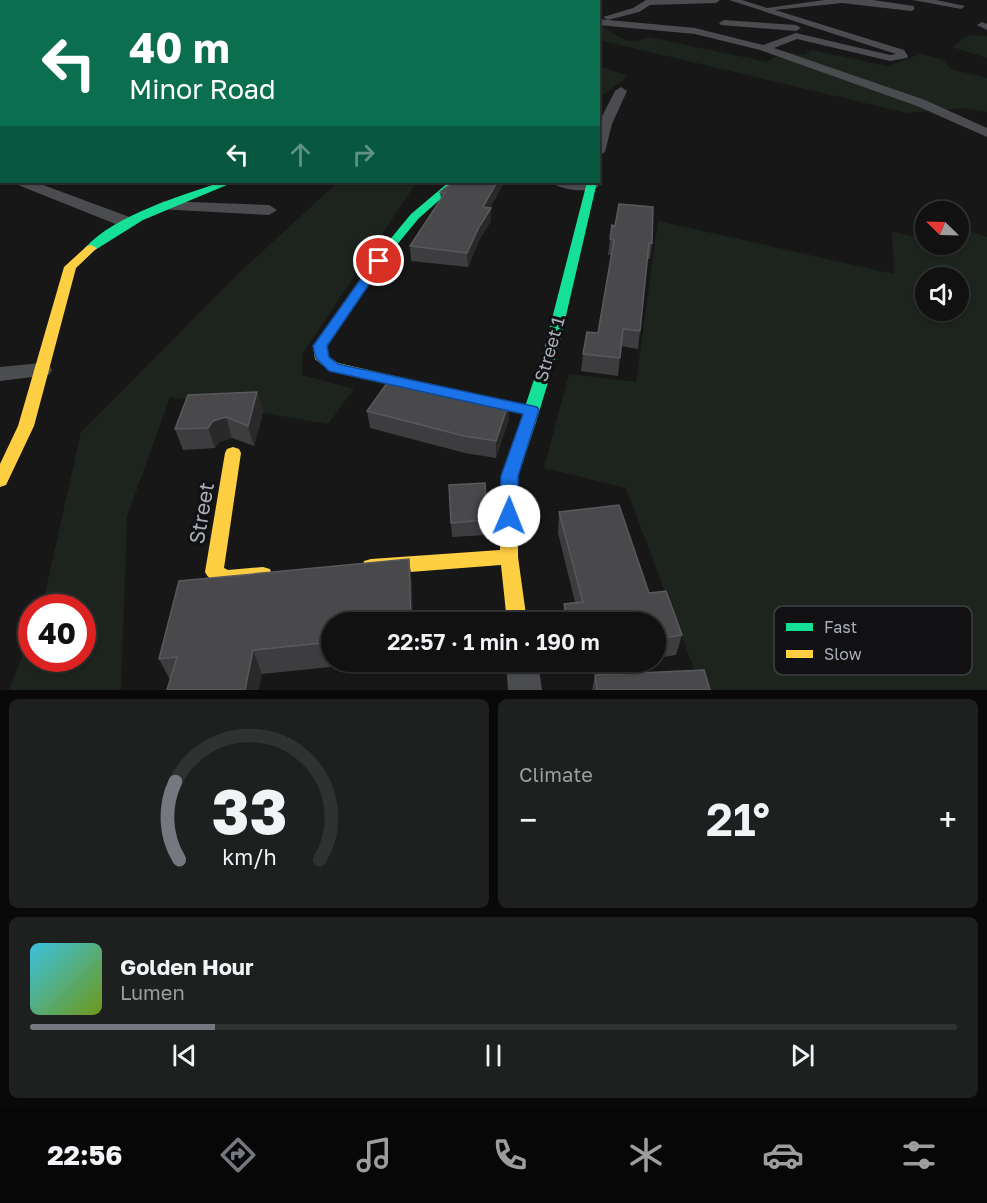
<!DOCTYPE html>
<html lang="en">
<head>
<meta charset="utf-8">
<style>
	:root { --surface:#111; --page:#1e1f1f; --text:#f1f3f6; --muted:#9c9d9f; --line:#303131; --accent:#757880 }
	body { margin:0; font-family:"Golos Text",sans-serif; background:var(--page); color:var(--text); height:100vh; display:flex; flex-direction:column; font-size:22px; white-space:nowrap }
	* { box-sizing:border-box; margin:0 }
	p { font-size:20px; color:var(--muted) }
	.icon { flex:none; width:33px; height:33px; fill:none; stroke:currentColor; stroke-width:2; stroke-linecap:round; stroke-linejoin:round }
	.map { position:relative; height:690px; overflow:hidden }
	.sheet { display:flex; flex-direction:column; gap:9px; padding:9px; background:#090909; flex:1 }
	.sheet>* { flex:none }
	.top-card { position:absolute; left:0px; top:0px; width:600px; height:183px; box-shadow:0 2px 4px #0004,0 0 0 2px var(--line); background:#0b6e4f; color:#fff; overflow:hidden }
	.needle { width:39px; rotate:293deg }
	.buttons { position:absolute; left:915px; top:201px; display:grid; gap:12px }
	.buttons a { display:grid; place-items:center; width:54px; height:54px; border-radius:50%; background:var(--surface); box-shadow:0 2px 4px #0004,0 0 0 2px var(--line); font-size:30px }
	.speed { position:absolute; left:18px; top:594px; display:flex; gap:12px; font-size:30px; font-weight:700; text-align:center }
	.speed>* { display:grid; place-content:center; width:78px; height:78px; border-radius:50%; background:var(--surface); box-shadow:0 2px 4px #0004,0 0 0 2px var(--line); line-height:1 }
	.speed .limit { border:9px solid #d22; background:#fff; color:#111 }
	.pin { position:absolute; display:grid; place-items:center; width:51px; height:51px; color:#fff; margin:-26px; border:3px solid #fff; border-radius:50%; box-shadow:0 2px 6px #0007 }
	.me { position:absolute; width:66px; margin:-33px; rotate:1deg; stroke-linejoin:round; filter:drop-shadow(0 0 4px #0008) }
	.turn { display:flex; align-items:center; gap:21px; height:126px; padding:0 30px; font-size:27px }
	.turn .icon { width:78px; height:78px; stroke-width:2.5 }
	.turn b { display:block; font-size:42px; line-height:51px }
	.lanes { display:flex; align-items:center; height:57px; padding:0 30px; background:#0003; justify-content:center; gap:30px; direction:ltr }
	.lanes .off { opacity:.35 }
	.big { font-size:45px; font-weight:600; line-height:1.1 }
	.sheet .card { flex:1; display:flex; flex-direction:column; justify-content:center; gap:9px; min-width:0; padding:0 21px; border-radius:9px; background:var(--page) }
	.sheet .dial { align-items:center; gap:0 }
	.dial svg { height:156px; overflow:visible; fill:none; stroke:var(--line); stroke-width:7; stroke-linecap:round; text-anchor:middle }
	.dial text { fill:var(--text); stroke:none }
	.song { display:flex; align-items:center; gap:18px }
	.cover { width:72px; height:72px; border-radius:9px; background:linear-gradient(135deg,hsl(190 70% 55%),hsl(80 70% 35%)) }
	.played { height:6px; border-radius:3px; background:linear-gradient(90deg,var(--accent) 20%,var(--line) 20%) }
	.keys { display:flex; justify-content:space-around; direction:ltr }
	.heat { display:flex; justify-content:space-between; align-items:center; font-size:33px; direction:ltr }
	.sheet .tiles { flex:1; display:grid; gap:9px; grid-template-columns:1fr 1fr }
	.card:last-child { grid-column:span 2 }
	.trip { position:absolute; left:321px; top:612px; width:345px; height:60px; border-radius:30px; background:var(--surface); box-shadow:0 2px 4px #0004,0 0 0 2px var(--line); font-weight:600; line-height:60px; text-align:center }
	.dock { display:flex; height:96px; justify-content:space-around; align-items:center; background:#070707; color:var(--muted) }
	.dock .icon { width:42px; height:42px }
	.dock .on { color:var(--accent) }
	.dock b { font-size:27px; color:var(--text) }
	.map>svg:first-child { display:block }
	.green { fill:#1d241e; fill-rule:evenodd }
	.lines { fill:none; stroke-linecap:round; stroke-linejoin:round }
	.street { fill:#4b4c50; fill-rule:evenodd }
	.fast { fill:#16e098; fill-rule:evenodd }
	.slow { fill:#ffcf43; fill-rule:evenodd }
	.wall { fill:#3d3d3f }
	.shaded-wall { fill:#29292a }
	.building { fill:#49494c; stroke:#58595d; stroke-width:1.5 }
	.route { fill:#1a73e8; stroke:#114b97; stroke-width:1.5 }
	.labels { text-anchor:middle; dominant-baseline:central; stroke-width:6; stroke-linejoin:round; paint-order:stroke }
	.street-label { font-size:18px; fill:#a8adb8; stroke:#111113 }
	.near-street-label { font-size:21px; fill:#a8adb8; stroke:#111113 }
	.key { fill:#111113; stroke:#3e4045; stroke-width:1.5 }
	.key-label { font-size:16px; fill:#a8adb8 }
</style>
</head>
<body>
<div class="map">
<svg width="987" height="690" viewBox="0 0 987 690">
	<rect width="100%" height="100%" fill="#171717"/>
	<path class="green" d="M599,25C618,34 625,48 648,37L767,62L784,51L804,55L812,50L887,66L921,54L942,59L951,69L987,78V112L962,108L907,113L599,40Z
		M969,35L987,36V58L952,47Z
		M599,66L628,76L599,98L598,66Z
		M338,182H423L414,186L302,355V375L354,389L328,424L170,397L127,517L121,690H9L31,634L32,658H82V608L42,607L81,432L240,272Z
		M658,221L894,274L892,232L925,239L926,244H958L959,237L969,231L987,237V690H702L626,488L544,468L569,374L636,382ZM926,278H958V310H926Z"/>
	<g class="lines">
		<path class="street" d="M62,0H70V2H62Z
			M646,0H720L716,3L650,5L639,12L608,20L603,17L633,8Z
			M729,0H742L767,8L824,0H873L914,6V10L911,11L842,3L775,10L904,50L908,56L907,58L890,61L797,39L774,48L925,100L987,128V137L917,106L760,50L695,34L598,25V19L695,28L763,45L796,33L890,55L896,54Z
			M913,0H936L965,6L961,9Z
			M724,20L796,25L801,28L796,31L721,25L719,23Z
			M982,22L987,24V30L977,25Z
			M0,58H2L0,65Z
			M621,87L627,91L612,124L605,152L598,156V124L615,91Z
			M0,137H2V145H0Z
			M0,158H2V168H0Z
			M15,182H35L135,219L137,223L129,228L123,227L18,185Z
			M551,182H591L599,186C591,194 559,190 551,182Z
			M164,201L269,205L277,210L269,215L158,209L156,206Z
			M41,363L49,365L52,370L49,375L0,381V367Z
			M506,662H538L542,690H508Z"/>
		<path class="fast" d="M221,182H234L143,220L95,250L91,251L85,248C116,214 179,197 221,182Z
			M449,182H460L419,218L386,258H378V254L411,214Z
			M587,182H597L559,346L536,422L533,426H523L520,422L545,346Z"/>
		<path class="slow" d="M0,98H2V102H0Z
			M91,245L97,248L76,268L34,426L6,485L0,487V464L18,426L64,267L87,246Z
			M382,253L388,256L327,346L329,357L338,363L434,385L436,388L434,391L429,393L329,370L315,359L313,346L378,254Z
			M528,417L533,418L536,422L518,476V557L527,622H507L501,565L371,575L364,573L362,567L364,561L371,559L500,550L502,476L520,422L523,418Z
			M233,447L239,449L241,453L224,568L228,570L263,567L270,569L272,575L270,581C252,587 214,592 205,572L225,453L227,449Z"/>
	</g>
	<path class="wall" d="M504,182L490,208L491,221L479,240L468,267L411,261L410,246L441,199L440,192Z
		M612,225L652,243L650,259H647L640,331L638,349L621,346L618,376L581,371L583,354L598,333L611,255H608Z
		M257,392L263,412L254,446L232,438L219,442L215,448L183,450L175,429Z
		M509,402V419L496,458L465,453L370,428L367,411Z
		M559,512L649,593L682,635L676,655L656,658V622H563L564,604L575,602L558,533Z
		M487,520V535L452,537L451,523Z
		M409,559L412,584L332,622V662H379L262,674L170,680L159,659Z
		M571,662H632L573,670Z
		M595,675L710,690H592Z"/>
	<path class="shaded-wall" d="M497,182H504L484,218L491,208V221L479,240L468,267L467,253L483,207Z
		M257,392L263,412L254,446L248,426Z
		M509,402V419L496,458V441Z
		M226,417L232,438L219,442L215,448L208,428L213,421Z
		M409,559L412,584L413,622H411Z
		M253,650L262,674L259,690H245Z"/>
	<path class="building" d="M455,182H497L483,207L491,208L479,227L467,253L410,246L445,193L440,192L445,188Z
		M619,204L653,207L652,243H649L640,331L623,329L620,358L583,354L587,332L598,333L614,240L610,239L612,225L615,226Z
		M392,376L509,402L496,441L464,436L367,411Z
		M257,392L248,426L226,417L213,421L208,428L175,429L188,395Z
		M485,483L487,520L451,523L449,485Z
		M619,505L649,593L666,591L682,635L656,639V622H569L564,604L583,602L559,512Z
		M409,559L411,622H332V642L253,650L245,690H167L177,657L159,659L179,581Z
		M704,670L710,690H597L595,675Z"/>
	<path class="route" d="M379,257L385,261L327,346L329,357L338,364L537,407L539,410L518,476V516L515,521L509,523L503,521L500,516L501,476L523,414L329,371L316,358L313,346L375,259Z"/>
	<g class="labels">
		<g class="street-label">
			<text transform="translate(549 349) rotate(-74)">Street 1</text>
		</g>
		<g class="near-street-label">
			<text transform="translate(201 513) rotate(-80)">Street</text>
		</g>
	</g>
	<rect x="774" y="606" width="198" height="69" rx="9" class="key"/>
	<rect x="786" y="623" width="27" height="8" fill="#16e098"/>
	<rect x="786" y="650" width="27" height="8" fill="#ffcf43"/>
	<g class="key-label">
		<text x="824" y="633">Fast</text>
		<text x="824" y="660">Slow</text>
	</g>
</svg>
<div class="buttons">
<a><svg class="needle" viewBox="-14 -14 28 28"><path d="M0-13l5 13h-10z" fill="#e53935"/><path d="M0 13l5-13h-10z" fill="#9c9d9f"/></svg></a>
<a><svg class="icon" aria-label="sound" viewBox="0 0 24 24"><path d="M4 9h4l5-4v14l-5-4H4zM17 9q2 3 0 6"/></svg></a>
</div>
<div class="speed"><div class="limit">40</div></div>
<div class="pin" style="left:379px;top:261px;background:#d93025"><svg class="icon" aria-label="arrive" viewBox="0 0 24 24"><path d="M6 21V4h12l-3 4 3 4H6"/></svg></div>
<svg class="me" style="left:509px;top:516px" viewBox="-20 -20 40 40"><circle r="19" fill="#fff"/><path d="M0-13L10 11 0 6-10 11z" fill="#1a73e8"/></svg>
<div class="trip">22:57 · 1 min · 190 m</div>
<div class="top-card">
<div class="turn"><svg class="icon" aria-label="left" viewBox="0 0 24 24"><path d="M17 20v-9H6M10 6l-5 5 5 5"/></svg><div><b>40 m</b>Minor Road</div></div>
<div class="lanes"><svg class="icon" aria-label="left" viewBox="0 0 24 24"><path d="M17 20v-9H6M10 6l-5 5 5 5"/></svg><svg class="icon off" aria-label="ahead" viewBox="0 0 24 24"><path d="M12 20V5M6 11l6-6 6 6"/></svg><svg class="icon off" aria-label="right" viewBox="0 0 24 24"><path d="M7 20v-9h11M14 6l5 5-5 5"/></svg></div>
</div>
</div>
<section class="sheet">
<div class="tiles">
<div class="card dial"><svg viewBox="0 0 100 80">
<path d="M14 69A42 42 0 1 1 86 69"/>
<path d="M14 69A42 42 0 0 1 12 29" stroke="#757880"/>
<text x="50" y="56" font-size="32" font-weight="700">33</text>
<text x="50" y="72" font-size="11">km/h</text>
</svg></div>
<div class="card"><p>Climate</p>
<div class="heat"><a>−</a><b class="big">21°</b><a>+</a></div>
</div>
<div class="card">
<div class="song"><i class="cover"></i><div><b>Golden Hour</b><p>Lumen</p></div></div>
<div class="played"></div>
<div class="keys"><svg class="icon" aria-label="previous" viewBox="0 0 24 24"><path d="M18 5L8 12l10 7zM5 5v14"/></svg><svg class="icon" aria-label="pause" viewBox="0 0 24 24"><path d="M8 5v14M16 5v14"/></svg><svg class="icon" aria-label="next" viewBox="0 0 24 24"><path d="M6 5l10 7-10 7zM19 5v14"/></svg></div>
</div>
</div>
</section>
<nav class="dock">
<b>22:56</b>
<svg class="icon on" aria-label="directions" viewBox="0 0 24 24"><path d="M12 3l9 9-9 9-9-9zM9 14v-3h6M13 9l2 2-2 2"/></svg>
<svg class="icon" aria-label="music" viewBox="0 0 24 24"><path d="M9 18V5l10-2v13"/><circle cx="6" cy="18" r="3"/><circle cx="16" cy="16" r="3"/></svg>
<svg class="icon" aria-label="phone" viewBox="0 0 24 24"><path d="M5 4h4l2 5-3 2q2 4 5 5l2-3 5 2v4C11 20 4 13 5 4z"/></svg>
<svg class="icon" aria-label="climate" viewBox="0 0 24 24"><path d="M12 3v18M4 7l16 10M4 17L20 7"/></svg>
<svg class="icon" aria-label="car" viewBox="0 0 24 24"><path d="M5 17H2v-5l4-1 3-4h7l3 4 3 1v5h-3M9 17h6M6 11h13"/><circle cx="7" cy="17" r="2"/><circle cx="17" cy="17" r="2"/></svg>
<svg class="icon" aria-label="filters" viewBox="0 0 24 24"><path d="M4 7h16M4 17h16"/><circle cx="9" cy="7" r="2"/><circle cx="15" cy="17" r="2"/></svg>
</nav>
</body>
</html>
